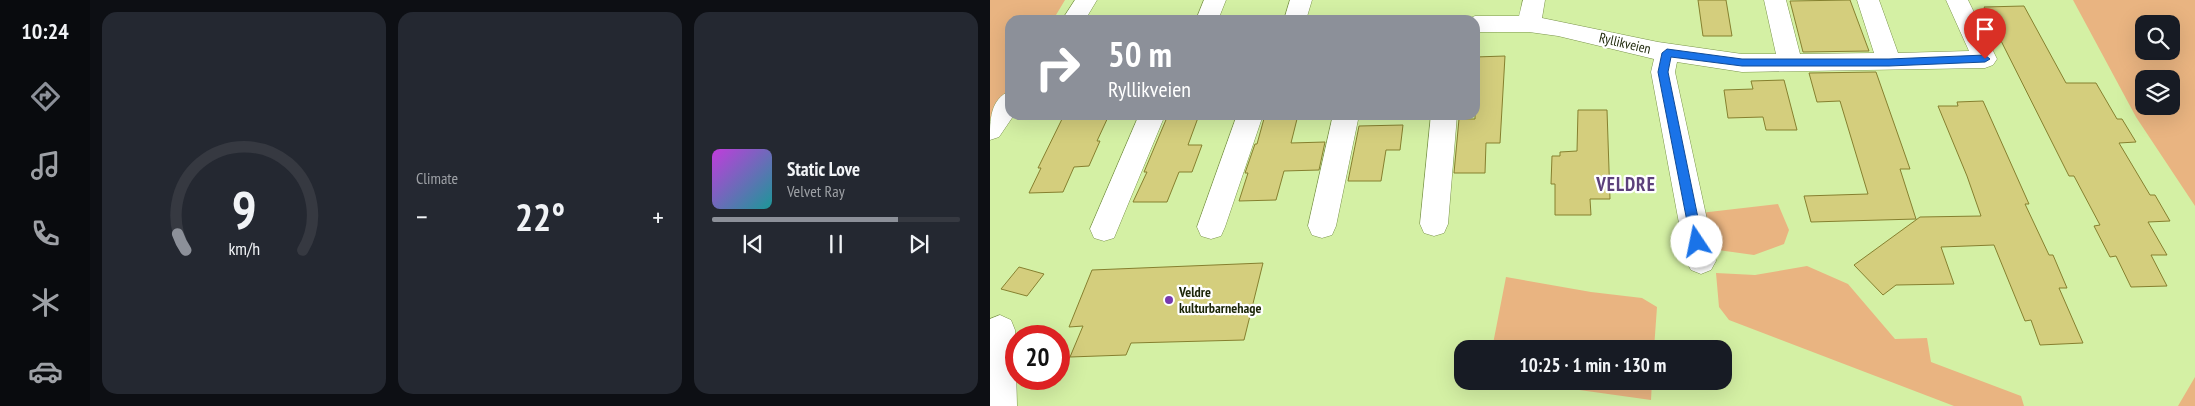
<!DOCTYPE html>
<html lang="en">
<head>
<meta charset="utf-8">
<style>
	:root { --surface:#171b24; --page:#242831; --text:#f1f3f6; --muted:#9ea1a6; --line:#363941; --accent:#8c9099 }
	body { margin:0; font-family:"PT Sans Narrow",sans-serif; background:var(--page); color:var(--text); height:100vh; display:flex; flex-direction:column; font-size:19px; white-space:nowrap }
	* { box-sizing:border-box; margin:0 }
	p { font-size:16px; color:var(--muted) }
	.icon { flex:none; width:28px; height:28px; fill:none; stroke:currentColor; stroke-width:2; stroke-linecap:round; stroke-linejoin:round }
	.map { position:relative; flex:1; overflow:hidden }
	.drawer { display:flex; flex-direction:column; gap:12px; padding:12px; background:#0d0f14; width:900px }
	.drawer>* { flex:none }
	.hud { position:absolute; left:15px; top:15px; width:475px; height:105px; border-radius:15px; box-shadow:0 5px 20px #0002; background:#8c9099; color:#fff; overflow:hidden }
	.tools { position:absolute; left:1145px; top:15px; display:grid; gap:10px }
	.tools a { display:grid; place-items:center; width:45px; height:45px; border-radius:10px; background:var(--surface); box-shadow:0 5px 20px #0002; font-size:25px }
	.speed { position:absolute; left:15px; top:325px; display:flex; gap:10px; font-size:25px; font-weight:700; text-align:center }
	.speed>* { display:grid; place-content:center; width:65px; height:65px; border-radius:50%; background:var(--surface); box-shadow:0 5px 20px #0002; line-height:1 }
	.speed .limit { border:8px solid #d22; background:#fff; color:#111 }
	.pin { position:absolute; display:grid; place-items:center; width:42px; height:42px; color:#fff; margin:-51px -21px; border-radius:50% 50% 50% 0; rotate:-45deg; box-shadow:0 0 5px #0007 }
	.pin .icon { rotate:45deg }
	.me { position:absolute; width:55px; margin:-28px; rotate:349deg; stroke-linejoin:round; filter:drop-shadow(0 0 4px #0008) }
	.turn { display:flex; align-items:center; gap:18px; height:105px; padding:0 20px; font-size:22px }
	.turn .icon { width:65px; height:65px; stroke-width:2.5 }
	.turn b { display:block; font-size:35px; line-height:42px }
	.big { font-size:38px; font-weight:700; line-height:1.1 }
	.drawer .widget { flex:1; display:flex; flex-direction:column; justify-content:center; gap:8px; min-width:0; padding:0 18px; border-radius:15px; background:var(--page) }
	.drawer .dial { align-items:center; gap:0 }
	.dial svg { height:130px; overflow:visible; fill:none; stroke:var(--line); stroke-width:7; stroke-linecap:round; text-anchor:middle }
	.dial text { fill:var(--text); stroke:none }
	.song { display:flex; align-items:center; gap:15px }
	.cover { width:60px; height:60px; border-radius:8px; background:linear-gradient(135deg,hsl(290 70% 55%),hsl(180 70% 35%)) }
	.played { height:5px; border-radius:2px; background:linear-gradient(90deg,var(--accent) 75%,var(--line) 75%) }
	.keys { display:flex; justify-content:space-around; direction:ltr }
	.heat { display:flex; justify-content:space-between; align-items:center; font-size:28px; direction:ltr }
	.drawer .tiles { flex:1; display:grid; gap:12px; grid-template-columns:repeat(3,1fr) }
	.trip { position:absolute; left:464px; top:340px; width:278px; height:50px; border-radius:15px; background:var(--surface); box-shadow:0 5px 20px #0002; font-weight:700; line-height:50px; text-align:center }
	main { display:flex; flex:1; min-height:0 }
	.tab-bar { display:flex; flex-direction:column; width:90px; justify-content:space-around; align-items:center; background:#090b0e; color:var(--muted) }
	.tab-bar .icon { width:35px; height:35px }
	.tab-bar .on { color:var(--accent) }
	.tab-bar b { font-size:22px; color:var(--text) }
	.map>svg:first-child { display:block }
	.green { fill:#e9b481; fill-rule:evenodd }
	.building { fill:#d4ce7d; stroke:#86802f }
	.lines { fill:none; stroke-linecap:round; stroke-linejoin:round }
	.minor-casing { stroke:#7b944c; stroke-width:1 }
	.minor { fill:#fff; fill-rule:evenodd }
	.route { fill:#1a73e8; stroke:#114b97 }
	.poi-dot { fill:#7839af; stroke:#fff; stroke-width:2 }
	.labels { text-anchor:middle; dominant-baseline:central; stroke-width:4.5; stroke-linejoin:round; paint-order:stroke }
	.street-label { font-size:14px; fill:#1c2608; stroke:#fff }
	.poi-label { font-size:14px; font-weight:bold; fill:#1c2608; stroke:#fff; text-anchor:start }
	.district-label { font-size:19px; font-weight:bold; letter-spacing:1px; fill:#5c407b; stroke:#fff }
</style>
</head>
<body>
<main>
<nav class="tab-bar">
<b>10:24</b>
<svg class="icon on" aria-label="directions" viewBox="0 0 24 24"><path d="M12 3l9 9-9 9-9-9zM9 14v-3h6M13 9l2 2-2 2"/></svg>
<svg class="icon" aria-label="music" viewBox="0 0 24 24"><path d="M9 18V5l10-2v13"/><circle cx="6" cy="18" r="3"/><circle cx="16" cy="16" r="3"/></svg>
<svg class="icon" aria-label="phone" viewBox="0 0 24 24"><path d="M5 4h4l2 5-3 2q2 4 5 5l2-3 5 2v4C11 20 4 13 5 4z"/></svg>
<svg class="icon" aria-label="climate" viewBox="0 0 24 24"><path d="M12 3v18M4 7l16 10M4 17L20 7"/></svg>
<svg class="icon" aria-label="car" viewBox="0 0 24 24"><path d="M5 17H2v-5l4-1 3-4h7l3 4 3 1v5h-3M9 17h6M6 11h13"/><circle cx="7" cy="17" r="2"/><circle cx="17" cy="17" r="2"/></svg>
</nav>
<section class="drawer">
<div class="tiles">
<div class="widget dial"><svg viewBox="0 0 100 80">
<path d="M14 69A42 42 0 1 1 86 69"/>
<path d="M14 69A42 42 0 0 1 9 59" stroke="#8c9099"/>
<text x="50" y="56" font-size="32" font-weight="700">9</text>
<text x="50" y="72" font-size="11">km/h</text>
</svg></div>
<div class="widget"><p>Climate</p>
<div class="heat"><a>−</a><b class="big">22°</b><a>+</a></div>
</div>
<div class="widget">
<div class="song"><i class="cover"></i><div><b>Static Love</b><p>Velvet Ray</p></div></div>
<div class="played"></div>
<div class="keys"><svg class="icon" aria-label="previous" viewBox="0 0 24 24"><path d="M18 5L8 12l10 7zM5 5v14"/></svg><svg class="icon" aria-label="pause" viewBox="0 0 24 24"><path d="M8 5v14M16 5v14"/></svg><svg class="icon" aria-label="next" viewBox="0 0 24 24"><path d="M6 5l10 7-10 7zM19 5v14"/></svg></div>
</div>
</div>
</section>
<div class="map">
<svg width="1205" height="406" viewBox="0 0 1205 406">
	<rect width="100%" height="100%" fill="#d4f0a4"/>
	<path class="green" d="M0,0H75L63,20H20V87L0,119Z
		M1083,0H1205V206L1146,117ZM1154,24H1181V51H1154ZM1154,79H1181V106H1154Z
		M788,204L799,230L794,244L764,255L728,250L716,237L710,213Z
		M817,266L858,284L905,339L937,338L941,362L1031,396L1034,406H964L739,320L729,307L726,273L765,275Z
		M516,277L601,292L652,298L667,307L664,349H502Z
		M1205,377V406H1188Z
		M526,381H662L661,400Z"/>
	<path class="building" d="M708,0H736L742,36H713Z
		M860,0L879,51L813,52L800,1Z
		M1034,6L1076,83H1106L1127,119H1132L1146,142L1129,143L1160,195H1165L1180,221L1158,222L1177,255H1161L1177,286L1141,287L1126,256L1120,257L1104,226L1110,225L1084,176H1079L994,7Z
		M515,56L510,143H496L495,173H464L469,119H485V57Z
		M886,72L920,169H910L926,219L821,222L814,196L878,194L850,101L827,102L819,73Z
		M794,80L807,130H776L773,117L738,118L734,90L763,89L761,81Z
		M993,101L1039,204H1035L1059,255H1063L1077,288H1069L1093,343L1050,345L1041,320L1035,321L1004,245L951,247L964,284L906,285L893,295L864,265L930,217L991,216L977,176L948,106H968L967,102Z
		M588,110H617L620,199H600L601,215H565V184H561L562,156H570V152L587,151Z
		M74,115H119L107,141H110L99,166L84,167L73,192L39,193L51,168H48Z
		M178,115H209L198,145H212L202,172H189L177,202H143L157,172H154Z
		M275,115H308L301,143L335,142L329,170L294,171L286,200L249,201L258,173H255L265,144H267Z
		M413,125L410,150H396L391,181H358L369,126Z
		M273,263L254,340L141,343L136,355L80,357L93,326L79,327L102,270Z
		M29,267L54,274L37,296L11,289Z"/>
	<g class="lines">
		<g class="minor-casing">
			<path id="minor" d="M85,0H107L95,20H72Z
				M214,0H236L228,20H206Z
				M300,0H322L316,20H294Z
				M533,0H555L552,18L668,42L752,54H786L774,0H796L810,54L884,53L867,0H889L908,53L979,51L956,0H978L1007,59L1003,65L995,68L752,72L687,62L685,72L726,261L721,270L711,274L701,270L696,261L661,72L664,59L568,36L539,32H485V20H476L485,16H529Z
				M20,91V115H24L9,137L0,140C0,120 0,99 20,91Z
				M149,115H175L124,238L114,241L104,238L100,229Z
				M247,115H273L235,227L231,236L221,239L211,236L207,227Z
				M343,115H369L346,226L342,235L332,238L322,235L318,226Z
				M441,115H467L458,224L454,233L444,236L434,233L430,224Z
				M10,315L21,320L25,330L27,406H0V319Z"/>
		</g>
		<use href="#minor" class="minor"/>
	</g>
	<path class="route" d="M677,49L752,59H899L995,55L1000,59L995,62L899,66H752L681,57L678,72L713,242L711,246L707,247L703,246L701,242L668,72L672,53Z"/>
	<circle class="poi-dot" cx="179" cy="300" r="5"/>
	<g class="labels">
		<g class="street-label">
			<text transform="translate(635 43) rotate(13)">Ryllikveien</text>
		</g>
		<g class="poi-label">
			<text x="189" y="292">Veldre<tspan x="189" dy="16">kulturbarnehage</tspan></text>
		</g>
		<g class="district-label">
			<text x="636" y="184">VELDRE</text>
		</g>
	</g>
</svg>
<div class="tools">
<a><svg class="icon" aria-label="search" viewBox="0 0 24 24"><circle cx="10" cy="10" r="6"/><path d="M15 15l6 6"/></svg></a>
<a><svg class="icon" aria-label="layers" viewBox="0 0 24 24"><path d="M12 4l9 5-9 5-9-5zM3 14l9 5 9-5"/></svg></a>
</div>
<div class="speed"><div class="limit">20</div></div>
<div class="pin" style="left:995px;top:59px;background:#d93025"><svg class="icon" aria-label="arrive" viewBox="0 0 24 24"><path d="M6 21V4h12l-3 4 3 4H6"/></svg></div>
<svg class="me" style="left:707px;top:242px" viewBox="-20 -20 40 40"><circle r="19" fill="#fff"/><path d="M0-13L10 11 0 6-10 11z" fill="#1a73e8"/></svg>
<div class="trip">10:25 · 1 min · 130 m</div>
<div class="hud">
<div class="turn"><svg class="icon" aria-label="right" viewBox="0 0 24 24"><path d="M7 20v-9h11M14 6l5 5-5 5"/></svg><div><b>50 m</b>Ryllikveien</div></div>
</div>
</div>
</main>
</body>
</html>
